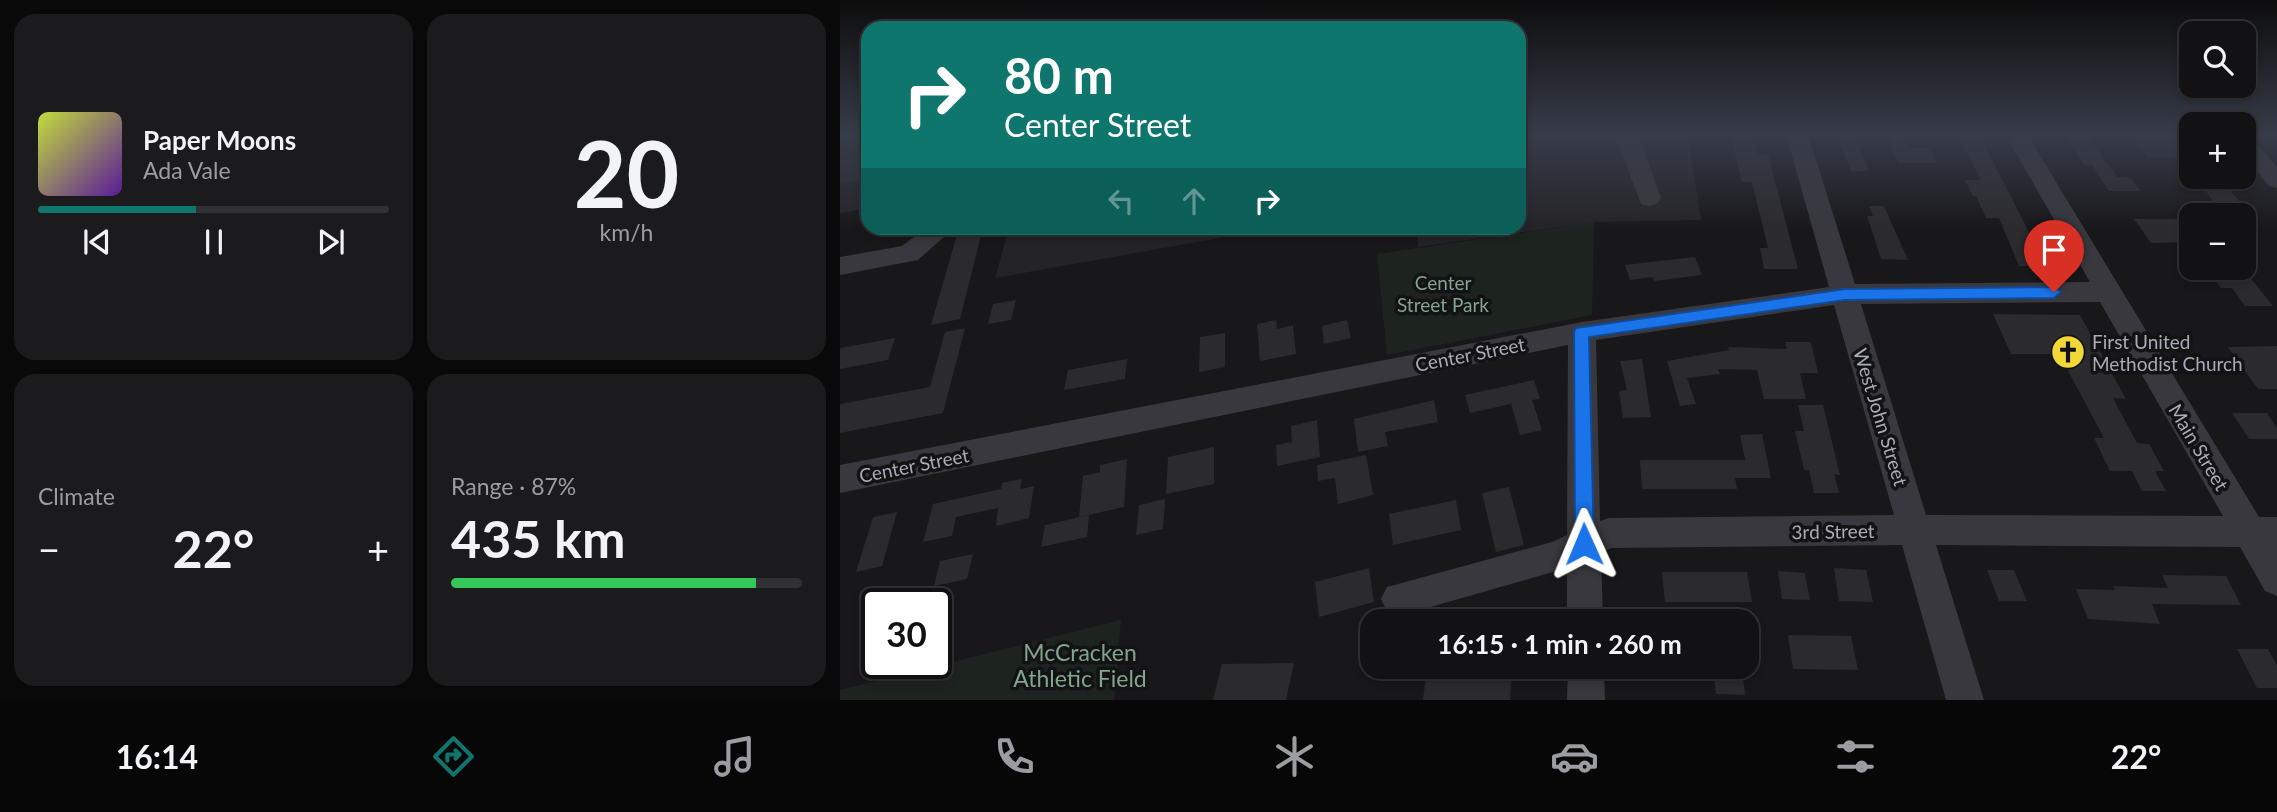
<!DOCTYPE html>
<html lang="en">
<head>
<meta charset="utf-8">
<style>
	:root { --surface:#121113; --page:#1b1a1c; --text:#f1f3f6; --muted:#9c9da0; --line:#313133; --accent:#0f766e }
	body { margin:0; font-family:Lato,sans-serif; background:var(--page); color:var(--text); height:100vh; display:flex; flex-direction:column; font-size:26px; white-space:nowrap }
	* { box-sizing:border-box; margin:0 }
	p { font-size:23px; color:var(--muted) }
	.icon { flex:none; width:38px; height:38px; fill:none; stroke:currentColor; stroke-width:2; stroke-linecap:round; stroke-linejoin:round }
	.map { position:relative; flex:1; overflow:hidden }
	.side { display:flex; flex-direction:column; gap:14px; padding:14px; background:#0a090a; width:840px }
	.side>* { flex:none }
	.banner { position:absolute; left:21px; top:21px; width:665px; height:214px; border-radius:21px; box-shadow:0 4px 10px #0003,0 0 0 2px var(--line); background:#0f766e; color:#fff; overflow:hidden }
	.tools { position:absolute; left:1339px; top:21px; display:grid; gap:14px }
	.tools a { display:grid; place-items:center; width:77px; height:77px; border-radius:14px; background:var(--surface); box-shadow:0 4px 10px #0003,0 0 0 2px var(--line); font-size:35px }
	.speed { position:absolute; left:21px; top:588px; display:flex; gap:14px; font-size:35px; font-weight:700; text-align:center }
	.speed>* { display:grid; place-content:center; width:91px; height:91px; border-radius:50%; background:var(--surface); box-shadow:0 4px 10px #0003,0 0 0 2px var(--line); line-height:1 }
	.speed .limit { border:4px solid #111; border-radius:10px; background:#fff; color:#111 }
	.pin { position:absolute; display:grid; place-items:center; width:60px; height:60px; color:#fff; margin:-72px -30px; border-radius:50% 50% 50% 0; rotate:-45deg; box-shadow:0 0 7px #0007 }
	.pin .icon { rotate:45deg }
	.me { position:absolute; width:77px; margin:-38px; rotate:359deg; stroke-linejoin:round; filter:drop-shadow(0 0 5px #0008) }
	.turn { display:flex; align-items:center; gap:24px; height:147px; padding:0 28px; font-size:32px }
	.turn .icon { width:91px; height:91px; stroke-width:2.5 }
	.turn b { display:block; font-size:49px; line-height:60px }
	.lanes { display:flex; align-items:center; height:66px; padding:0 28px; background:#0003; justify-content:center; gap:35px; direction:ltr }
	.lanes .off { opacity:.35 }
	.big { font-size:52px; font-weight:700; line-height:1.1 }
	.side .card { flex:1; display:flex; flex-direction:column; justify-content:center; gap:10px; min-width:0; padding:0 24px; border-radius:21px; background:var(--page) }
	.side .dial { align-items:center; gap:0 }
	.dial b { font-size:91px; line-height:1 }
	.song { display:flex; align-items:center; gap:21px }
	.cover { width:84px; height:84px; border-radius:10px; background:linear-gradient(135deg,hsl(70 70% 55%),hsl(270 70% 35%)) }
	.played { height:7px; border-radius:4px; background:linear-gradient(90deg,var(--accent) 45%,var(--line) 45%) }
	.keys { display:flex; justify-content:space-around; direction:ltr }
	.heat { display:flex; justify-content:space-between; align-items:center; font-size:38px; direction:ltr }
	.charge { height:10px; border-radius:5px; background:linear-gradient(90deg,#34c759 87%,var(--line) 0) }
	.side .tiles { flex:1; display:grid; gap:14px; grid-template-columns:repeat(2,1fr) }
	.trip { position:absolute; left:520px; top:609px; width:399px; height:70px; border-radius:21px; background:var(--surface); box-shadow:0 4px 10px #0003,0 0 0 2px var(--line); font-weight:700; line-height:70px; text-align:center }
	.menu { display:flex; height:112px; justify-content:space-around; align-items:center; background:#070708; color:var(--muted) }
	.menu .icon { width:49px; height:49px }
	.menu .on { color:var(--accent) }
	.menu b { font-size:32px; color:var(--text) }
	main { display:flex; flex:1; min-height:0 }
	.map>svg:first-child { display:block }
	.built { fill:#242326 }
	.green { fill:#1d2420 }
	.building { fill:#2b2a2d }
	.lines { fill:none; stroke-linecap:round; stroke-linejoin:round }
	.minor { fill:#38383e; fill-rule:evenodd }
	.route { fill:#1a73e8; stroke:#114b97; stroke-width:2 }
	.labels { text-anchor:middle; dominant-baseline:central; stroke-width:7; stroke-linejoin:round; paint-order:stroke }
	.park-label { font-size:19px; fill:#81a48a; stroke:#131214 }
	.poi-label { font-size:19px; fill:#a9abb9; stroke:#131214; text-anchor:start }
	.street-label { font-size:19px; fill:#a9abb9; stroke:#131214 }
	.near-park-label { font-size:23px; fill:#81a48a; stroke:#131214 }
</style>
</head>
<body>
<main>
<section class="side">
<div class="tiles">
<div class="card">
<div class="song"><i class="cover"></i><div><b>Paper Moons</b><p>Ada Vale</p></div></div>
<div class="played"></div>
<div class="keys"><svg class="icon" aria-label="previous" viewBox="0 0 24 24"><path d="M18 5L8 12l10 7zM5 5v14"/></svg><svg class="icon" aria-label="pause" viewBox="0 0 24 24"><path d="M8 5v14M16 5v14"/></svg><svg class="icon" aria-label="next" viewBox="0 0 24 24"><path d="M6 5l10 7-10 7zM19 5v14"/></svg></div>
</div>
<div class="card dial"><b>20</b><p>km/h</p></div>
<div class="card"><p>Climate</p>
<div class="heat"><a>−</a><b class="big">22°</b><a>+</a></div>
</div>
<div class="card"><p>Range · 87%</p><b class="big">435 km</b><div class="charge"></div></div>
</div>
</section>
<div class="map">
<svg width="1437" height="700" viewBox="0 0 1437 700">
	<rect width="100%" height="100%" fill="#181719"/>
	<path class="built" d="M28,134V208L0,213V138Z
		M679,134H848L861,220L754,222L578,247L577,228H679Z
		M169,228H436L155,278Z"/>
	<path class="green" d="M754,222L752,315L547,355L537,254Z
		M281,620L274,700H0V690Z"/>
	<path class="building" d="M679,134H706L705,149H679Z
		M896,134H912L917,154H928L958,269H924L920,248H928L912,182H902L891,138H897Z
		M996,134H1013L1029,171H1011Z
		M1117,134H1139L1196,246H1207L1218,266H1179L1159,218H1146L1136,196H1133L1125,180H1141Z
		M1223,134H1246L1277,177H1290L1300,191H1269L1252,165H1244Z
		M1305,134H1345L1351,141V157H1307L1292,138H1308Z
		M1048,136H1064L1069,148H1090L1097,163H1058Z
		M28,155V178L0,183V160Z
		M1358,179H1381L1411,215H1382Z
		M1029,206H1044L1068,260L1041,259L1027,216H1033Z
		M1294,219H1338L1351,236V242L1311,243Z
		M143,228L120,319L91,325L118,231Z
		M855,257L862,275L814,281L813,277L790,280L785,265Z
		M1369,272H1406L1433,306H1405L1392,288H1381Z
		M176,300L171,320L148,324L153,304Z
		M1153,314L1240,315L1286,399L1273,398L1297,443L1309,444L1324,471H1315L1326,491H1302L1292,471H1270L1254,438H1264L1219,354H1171Z
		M436,320L437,329L453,325L456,354L420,361L417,324Z
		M507,320L511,338L484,344L482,326Z
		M125,328L103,413L0,433V404L90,387L105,332Z
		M385,333V367L359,372L360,337Z
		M55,338L48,360L0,369V348Z
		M945,342H971L978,373H960L966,399H924L917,370L878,369L880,374L847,378L856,404L840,406L827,361L889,350L888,347L947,349Z
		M1437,346V389H1418L1388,347Z
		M287,359L285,379L224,390L228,370Z
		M802,359L811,417L783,418L779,391L787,390L780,361Z
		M694,380L700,399L692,400L702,430L680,435L671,404L630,413L625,395Z
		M594,400L598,422L545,432L548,446L518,452L514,419Z
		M958,405H983L1000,475L994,474L999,493H974L969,470H964L955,431H964Z
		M1392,413H1427L1437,428V439H1409Z
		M477,420L480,457L437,466L436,445L452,442L451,426Z
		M922,434L931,478H895L897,489H802L800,460H905L900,435Z
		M374,447V484L326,494L328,457Z
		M526,455L533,495L498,504L495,478L478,481L477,465Z
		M287,459L284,507L239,517L243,476L260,472V465Z
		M182,479L180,489L194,486L189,518L156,526L158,508L116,517L112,536L83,542L93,504L161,489L162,483Z
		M669,487L684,545L656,552L642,493Z
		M325,499L323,529L296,535L299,505Z
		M616,500L621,530L553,545L549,514Z
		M57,512L42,566L16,572L33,517Z
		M249,515L247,537L201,547L205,525Z
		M133,554L127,579L94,586L100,561Z
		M529,568L534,602L479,617L475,582Z
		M994,568L1026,570L1033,602L999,601Z
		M1147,570H1174L1187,601H1159Z
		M938,571L965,573L970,600L942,599Z
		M822,572H907L912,602H825Z
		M1322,575L1386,576L1401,605L1312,604L1320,624L1248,619L1236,589L1275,590L1273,586L1328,588Z
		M948,635L1011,636L1018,670L953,669Z
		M1397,649H1428L1437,665V688H1417Z
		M454,663L446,700H373L382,664Z
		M587,667H672L670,700H583Z
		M873,667H902L905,695L876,694Z"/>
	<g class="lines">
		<path class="minor" d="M751,134H794L802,145L821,198L817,204L809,206L801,204L778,143L754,139Z
			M946,134H968L1015,284L1250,282L1165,134H1187L1419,517H1437V596L1425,591L1400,547L1096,545L1144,700H1106L1062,545L771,548L761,553L763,621H727V568L559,616L547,611L541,599L547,587L712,542L727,535L728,345L0,493V465L742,322L989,287ZM1260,302L1383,516L1086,515L1021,304ZM994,305L1054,515L769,518L760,521L756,340Z
			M1404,136L1412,138L1437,167V188L1429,186L1404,156Z
			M86,228H114L78,260L0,275V257L62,246Z
			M728,667H764L765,700H727Z"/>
	</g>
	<linearGradient id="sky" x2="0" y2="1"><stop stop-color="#0d0d0e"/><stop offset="0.58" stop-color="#373c49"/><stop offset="1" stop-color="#373c49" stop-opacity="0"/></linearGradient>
	<rect width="1437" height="232" fill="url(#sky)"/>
	<path class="route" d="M1214,287L1221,292L1214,298L1005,300L749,337L754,544L751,551L744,553L738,551L735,544L734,332L736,328L1005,289Z"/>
	<defs>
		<g id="church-disc" transform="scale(1.75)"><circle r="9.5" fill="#f1d837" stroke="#131214"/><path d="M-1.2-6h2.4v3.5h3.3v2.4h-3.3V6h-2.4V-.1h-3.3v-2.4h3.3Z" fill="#111"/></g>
	</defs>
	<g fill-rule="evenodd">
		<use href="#church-disc" x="1228" y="352"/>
	</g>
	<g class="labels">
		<g class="park-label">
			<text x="603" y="282">Center<tspan x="603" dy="22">Street Park</tspan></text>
		</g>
		<g class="poi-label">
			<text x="1252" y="341">First United<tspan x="1252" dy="22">Methodist Church</tspan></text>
		</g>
		<g class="street-label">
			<text transform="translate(630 354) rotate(-11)">Center Street</text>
			<text transform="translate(1041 417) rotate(73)">West John Street</text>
			<text transform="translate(1359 447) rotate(59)">Main Street</text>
			<text transform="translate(74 465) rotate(-11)">Center Street</text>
			<text transform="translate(993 531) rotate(-1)">3rd Street</text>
		</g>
		<g class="near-park-label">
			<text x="240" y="652">McCracken<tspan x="240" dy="26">Athletic Field</tspan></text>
		</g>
	</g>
</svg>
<div class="tools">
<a><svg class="icon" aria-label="search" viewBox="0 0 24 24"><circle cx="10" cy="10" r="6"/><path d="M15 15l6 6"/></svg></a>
<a>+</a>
<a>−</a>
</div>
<div class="speed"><div class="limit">30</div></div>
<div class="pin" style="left:1214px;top:292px;background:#d93025"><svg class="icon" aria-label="arrive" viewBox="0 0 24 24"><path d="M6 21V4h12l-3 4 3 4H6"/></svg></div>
<svg class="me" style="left:744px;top:544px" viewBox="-20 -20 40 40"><path d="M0-17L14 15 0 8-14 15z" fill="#1a73e8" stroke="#fff" stroke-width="4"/></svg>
<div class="trip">16:15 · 1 min · 260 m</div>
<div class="banner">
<div class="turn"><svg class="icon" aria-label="right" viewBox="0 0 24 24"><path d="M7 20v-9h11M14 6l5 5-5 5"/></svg><div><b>80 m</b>Center Street</div></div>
<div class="lanes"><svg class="icon off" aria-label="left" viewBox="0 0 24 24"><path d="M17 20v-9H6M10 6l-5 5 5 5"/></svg><svg class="icon off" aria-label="ahead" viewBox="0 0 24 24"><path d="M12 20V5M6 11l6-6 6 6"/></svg><svg class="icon" aria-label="right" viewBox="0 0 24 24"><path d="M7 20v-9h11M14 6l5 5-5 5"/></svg></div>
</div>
</div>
</main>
<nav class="menu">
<b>16:14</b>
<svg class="icon on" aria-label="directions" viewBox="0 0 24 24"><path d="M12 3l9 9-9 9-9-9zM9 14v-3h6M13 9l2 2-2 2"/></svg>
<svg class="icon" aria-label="music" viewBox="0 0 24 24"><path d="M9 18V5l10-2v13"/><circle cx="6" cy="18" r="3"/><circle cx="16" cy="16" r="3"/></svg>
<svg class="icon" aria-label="phone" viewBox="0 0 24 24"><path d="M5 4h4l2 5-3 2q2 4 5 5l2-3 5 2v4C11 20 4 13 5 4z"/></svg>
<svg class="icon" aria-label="climate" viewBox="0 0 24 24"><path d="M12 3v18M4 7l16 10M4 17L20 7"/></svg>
<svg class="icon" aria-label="car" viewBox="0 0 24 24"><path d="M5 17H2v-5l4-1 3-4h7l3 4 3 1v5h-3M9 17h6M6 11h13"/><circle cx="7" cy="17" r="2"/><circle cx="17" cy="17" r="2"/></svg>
<svg class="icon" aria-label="filters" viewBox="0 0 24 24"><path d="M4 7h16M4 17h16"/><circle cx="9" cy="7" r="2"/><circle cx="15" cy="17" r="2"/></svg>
<b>22°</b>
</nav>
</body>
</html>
